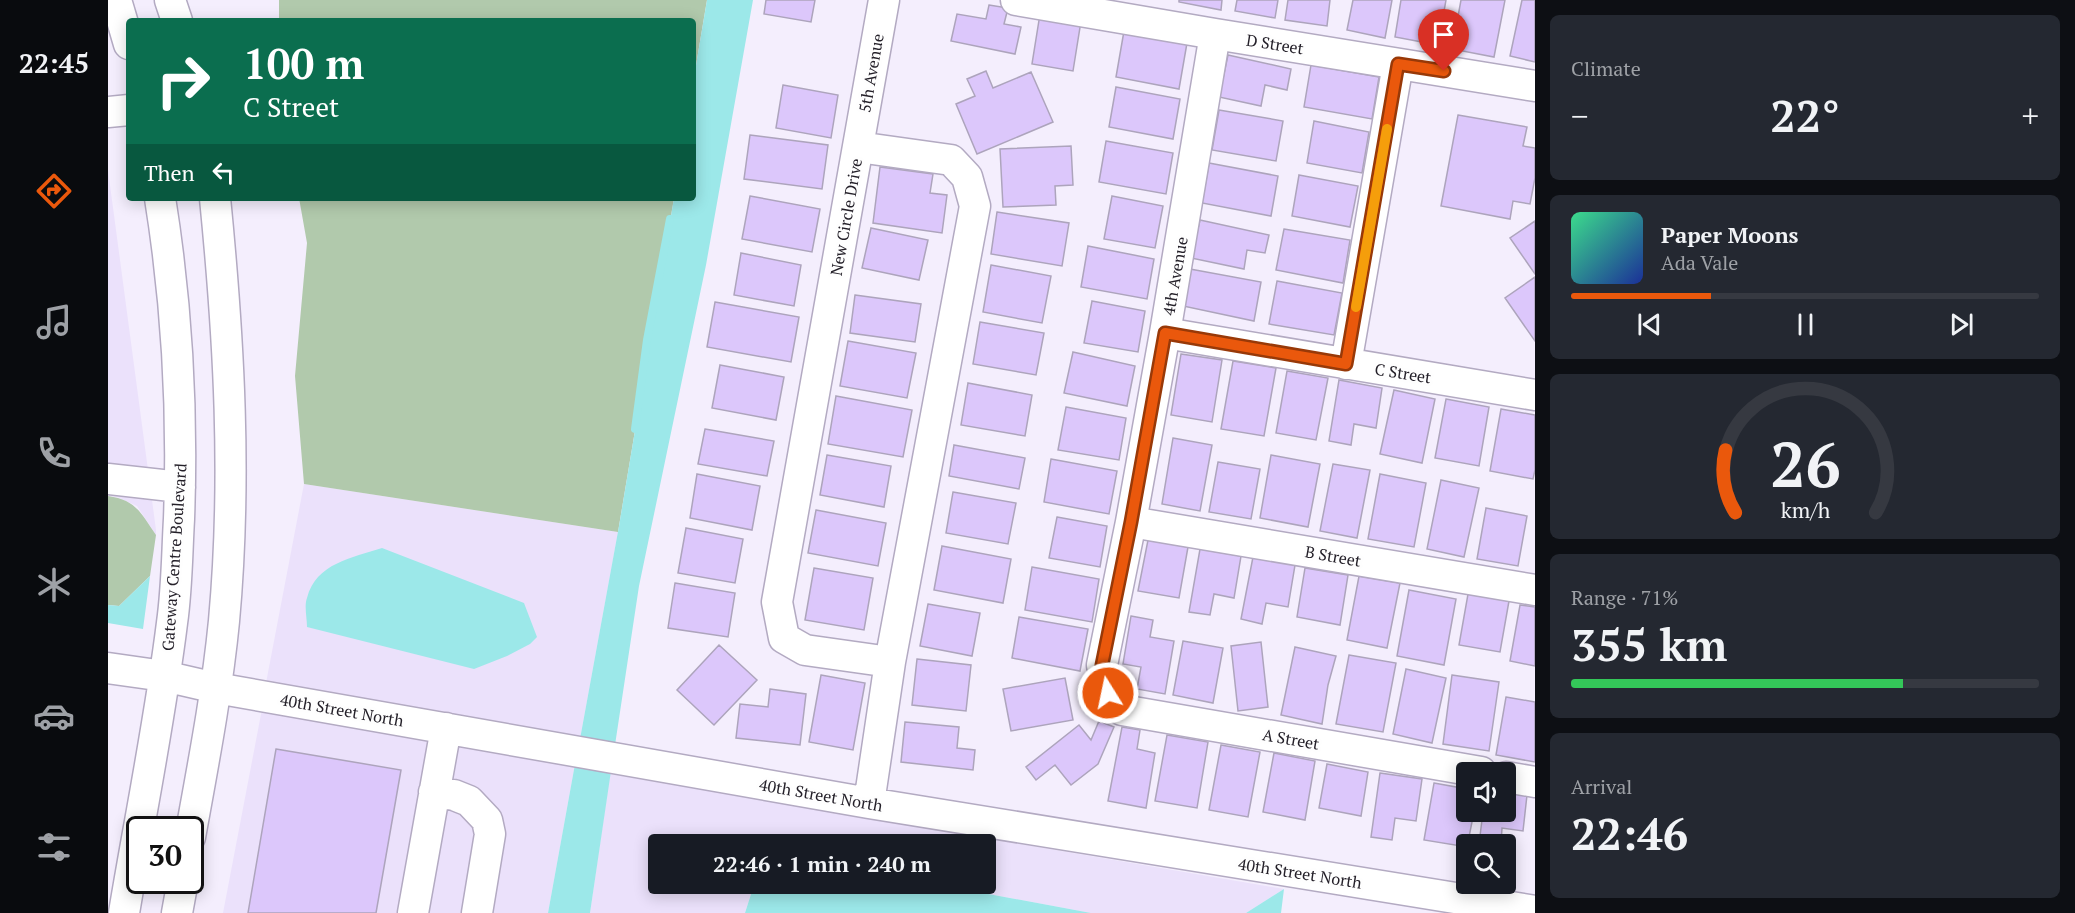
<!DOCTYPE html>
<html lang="en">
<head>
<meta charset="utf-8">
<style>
	:root { --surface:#171b24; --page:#242831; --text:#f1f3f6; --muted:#9ea1a6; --line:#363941; --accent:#ea580c }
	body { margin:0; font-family:"PT Serif",serif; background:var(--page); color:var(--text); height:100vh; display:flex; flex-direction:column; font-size:22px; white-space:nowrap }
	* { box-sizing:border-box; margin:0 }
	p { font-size:20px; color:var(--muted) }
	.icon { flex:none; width:33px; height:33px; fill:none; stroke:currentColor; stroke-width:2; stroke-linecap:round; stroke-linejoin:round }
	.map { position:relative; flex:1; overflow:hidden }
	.details { display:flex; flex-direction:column; gap:15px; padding:15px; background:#0d0f14; width:540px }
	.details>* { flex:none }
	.guide { position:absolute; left:18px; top:18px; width:570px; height:183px; border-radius:6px; box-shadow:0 3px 15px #0003; background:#0b6e4f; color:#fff; overflow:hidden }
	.tools { position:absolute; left:1348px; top:762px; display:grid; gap:12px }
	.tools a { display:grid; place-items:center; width:60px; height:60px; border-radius:6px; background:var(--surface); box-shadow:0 3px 15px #0003; font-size:30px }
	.speed { position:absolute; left:18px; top:816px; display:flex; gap:12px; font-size:30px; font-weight:700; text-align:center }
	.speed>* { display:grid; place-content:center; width:78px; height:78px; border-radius:50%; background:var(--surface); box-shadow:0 3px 15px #0003; line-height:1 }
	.speed .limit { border:3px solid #111; border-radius:9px; background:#fff; color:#111 }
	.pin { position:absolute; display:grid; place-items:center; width:51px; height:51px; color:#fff; margin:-62px -26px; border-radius:50% 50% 50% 0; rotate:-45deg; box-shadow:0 0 6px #0007 }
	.pin .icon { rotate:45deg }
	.me { position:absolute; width:66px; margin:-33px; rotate:350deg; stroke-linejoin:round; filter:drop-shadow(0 0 4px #0008) }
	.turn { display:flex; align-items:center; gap:21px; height:126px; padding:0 18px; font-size:27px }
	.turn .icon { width:78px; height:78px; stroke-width:2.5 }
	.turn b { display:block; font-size:42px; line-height:51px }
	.then { display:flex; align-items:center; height:57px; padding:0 18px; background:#0003; gap:12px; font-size:22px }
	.big { font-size:45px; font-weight:700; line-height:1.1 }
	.details .tile { flex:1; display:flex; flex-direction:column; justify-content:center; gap:9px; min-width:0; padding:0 21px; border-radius:9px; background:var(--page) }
	.details .dial { align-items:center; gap:0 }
	.dial svg { height:156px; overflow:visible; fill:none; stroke:var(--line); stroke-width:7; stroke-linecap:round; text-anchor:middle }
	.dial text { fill:var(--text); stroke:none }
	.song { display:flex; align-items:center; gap:18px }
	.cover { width:72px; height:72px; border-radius:9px; background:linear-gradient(135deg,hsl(150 70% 55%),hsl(230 70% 35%)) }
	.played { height:6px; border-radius:3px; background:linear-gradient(90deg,var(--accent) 30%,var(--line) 30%) }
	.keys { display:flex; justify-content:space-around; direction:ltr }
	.heat { display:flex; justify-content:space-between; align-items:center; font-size:33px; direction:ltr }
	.charge { height:9px; border-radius:4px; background:linear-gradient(90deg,#34c759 71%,var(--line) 0) }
	.trip { position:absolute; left:540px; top:834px; width:348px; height:60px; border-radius:6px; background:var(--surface); box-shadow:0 3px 15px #0003; font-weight:700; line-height:60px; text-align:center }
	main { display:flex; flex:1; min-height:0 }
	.dock { display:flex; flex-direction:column; width:108px; justify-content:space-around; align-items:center; background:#090b0e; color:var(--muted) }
	.dock .icon { width:42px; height:42px }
	.dock .current { color:var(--accent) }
	.dock b { font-size:27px; color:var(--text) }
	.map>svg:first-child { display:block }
	.built { fill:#ebe1fb }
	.green { fill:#b1c9ac }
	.water { fill:#9ce8e9 }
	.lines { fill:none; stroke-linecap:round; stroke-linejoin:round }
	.stream { stroke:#9ce8e9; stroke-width:8 }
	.building { fill:#dcc7fb; stroke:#ada4bc; stroke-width:1.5 }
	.minor-casing { stroke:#b3aac2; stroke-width:33 }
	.minor { stroke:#fff; stroke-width:30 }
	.route-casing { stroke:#983908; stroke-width:15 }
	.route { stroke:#ea580c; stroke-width:10 }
	.slow { stroke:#f59e0b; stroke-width:10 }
	.labels { text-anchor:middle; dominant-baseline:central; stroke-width:6; stroke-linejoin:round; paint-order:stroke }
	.street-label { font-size:16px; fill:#242029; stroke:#fefefe }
</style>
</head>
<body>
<main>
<nav class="dock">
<b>22:45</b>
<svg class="icon current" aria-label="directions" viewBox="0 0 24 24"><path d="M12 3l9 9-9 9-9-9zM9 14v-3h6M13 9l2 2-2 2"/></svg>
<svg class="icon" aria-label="music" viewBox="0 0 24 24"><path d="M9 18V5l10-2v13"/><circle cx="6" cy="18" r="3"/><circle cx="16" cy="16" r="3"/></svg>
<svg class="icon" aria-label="phone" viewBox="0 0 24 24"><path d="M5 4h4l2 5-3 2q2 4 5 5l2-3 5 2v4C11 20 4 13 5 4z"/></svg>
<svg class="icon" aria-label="climate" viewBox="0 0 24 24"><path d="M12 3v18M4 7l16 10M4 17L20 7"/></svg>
<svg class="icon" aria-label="car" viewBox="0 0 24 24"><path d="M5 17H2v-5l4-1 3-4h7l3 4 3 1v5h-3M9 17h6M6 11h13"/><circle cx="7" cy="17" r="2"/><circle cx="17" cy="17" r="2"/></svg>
<svg class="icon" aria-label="filters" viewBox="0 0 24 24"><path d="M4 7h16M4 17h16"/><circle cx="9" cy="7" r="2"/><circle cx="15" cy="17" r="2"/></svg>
</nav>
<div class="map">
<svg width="1427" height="913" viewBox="0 0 1427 913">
	<rect width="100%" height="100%" fill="#f4eefd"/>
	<path class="built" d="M0,170L48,530V535L29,506L9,497L0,496Z
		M196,484L510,532L472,739L158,683Z
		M154,709L467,764L440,913H115Z
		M502,774L1176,889L1138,913H983L875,893L764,884H878V844H550V884H658L644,891L637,913H482Z"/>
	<path class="green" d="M171,0H599L585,83V21H171Z
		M191,198H566L510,532L196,484L187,376L199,243Z
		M0,496C28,500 33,513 48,535L42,576L11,606L0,605Z"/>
	<path class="water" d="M599,0H645L598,265L531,586L507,745L472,739L511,526L566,198H585V83Z
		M274,548L416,603L429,637L422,644L399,656L366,669L199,627C199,618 196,606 199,598C208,563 244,558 274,548Z
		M42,576L35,629L0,623V605L11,606Z
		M467,764L503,771L482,913H440Z
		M658,884H764L875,893L983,913H637L644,891Z
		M1176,889L1173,913H1138Z"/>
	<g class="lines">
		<path class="stream" d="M527,429L539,340L562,219"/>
	</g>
	<path class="building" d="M658,0H707L703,22L656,14Z
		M1071,0H1114L1113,10L1071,2Z
		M1129,0H1170L1167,18L1127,11Z
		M1180,0H1222L1219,26L1177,20Z
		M1245,0H1284L1277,38L1239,30Z
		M1293,0H1338L1330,45L1287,37Z
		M1353,0H1397L1386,57L1344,49Z
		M1414,0H1427V62L1402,56Z
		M881,5L900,8L896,24L913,27L907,54L843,41L849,14L878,19Z
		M932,14L973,21L965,71L924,64Z
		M1016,31L1079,43L1071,89L1008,77Z
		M1120,55L1183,69L1179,90L1157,85L1153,106L1111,97Z
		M1203,65L1271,77L1264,119L1196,107Z
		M878,71L885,88L923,72L945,122L869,154L848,104L867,96L859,79Z
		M675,85L730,95L723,138L668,128Z
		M1008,87L1072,99L1065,139L1001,127Z
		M1111,110L1175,121L1168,161L1104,150Z
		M1350,115L1419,127L1415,146L1427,148V178L1422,204L1405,201L1402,219L1333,206Z
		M1206,121L1261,132L1254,173L1199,163Z
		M642,135L720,145L714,189L636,179Z
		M998,141L1065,153L1058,194L991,182Z
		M963,146L965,185L947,186L948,205L895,207L892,149Z
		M1101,163L1170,176L1163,216L1094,203Z
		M772,167L825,174L822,193L839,195L834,233L765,223Z
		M1191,175L1250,186L1242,227L1184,216Z
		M642,196L712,209L704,252L634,239Z
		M1004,196L1055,206L1047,248L996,239Z
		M889,212L961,223L954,266L883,254Z
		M1092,220L1161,235L1157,253L1139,250L1136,269L1083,258Z
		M1427,221V274L1402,238Z
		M763,228L820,240L811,280L754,268Z
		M1176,229L1242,240L1235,283L1168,270Z
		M980,246L1046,259L1039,299L973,287Z
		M633,253L693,265L686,306L626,295Z
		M883,265L943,276L934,323L875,312Z
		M1082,269L1153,282L1146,321L1075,306Z
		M1427,277V341L1397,298Z
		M1169,281L1234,293L1226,335L1161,324Z
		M747,295L813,304L807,342L742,333Z
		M984,301L1037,311L1030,352L976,343Z
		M607,302L691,317L683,362L599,347Z
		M872,322L936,333L928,375L865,364Z
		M740,341L808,353L799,398L732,386Z
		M965,352L1027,366L1019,406L956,393Z
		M1073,354L1114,360L1104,422L1063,415Z
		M1125,361L1168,368L1156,436L1113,429Z
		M612,365L676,377L668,420L604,408Z
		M1179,371L1220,378L1208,440L1168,433Z
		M1231,380L1274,388L1268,428L1246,424L1243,445L1221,441Z
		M860,383L924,395L917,436L853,425Z
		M1286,390L1327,399L1314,463L1272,454Z
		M728,396L804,410L795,457L720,444Z
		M1338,399L1381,407L1371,466L1327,458Z
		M958,407L1018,418L1011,460L950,450Z
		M1393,409L1427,415V470L1425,479L1382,471Z
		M597,429L666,441L659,476L590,464Z
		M1065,438L1104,445L1092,511L1054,504Z
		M846,445L917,458L911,489L841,476Z
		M719,455L783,466L776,507L712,495Z
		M1163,455L1212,464L1200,527L1152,518Z
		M943,459L1009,471L1001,514L936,502Z
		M1110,462L1152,469L1143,519L1101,512Z
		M1225,464L1262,470L1249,538L1212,531Z
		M589,474L652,486L644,530L582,518Z
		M1272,474L1318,483L1306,547L1260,539Z
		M1333,480L1371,488L1356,557L1319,549Z
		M845,492L908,503L900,544L838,533Z
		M1378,508L1419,516L1410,566L1369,559Z
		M708,510L778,523L770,566L700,553Z
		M949,517L999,526L992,567L941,558Z
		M578,528L635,539L627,583L570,573Z
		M1040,540L1080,547L1071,598L1030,591Z
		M834,546L903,559L895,603L826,590Z
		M1092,549L1133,556L1126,598L1106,594L1102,615L1081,612Z
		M1145,557L1187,565L1180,607L1158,603L1154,624L1133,619Z
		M924,567L991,579L984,622L917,610Z
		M706,568L765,578L756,630L697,620Z
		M1197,568L1240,575L1232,625L1189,617Z
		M1251,576L1292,583L1279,648L1239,640Z
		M567,583L627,593L620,637L560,628Z
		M1301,590L1348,599L1336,665L1289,656Z
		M1360,594L1401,601L1392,652L1351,645Z
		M820,604L872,613L864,656L812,646Z
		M1412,605L1427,607V666L1402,661Z
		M1023,616L1045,620L1042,637L1066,641L1057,694L1029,689L1033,667L1015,664Z
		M911,617L980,629L972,671L904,658Z
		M1075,641L1115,648L1105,703L1065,695Z
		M1153,642L1160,707L1130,711L1123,646Z
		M611,645L649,680L606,725L569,690Z
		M1187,647L1228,656L1220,685L1214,724L1173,715Z
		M1241,655L1288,663L1275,732L1228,724Z
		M809,659L863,665L858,711L804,705Z
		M1298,669L1338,678L1324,743L1285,734Z
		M713,675L757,683L745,750L701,742Z
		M1344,675L1391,682L1381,751L1335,744Z
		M957,678L965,720L903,731L895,689Z
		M662,689L698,694L692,745L628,738L632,704L660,707Z
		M1398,697L1427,702V762L1388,755Z
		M991,721L1006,727L990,764L963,785L947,765L928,780L918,767L971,725L983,740Z
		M797,722L851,727L849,748L867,750L865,770L793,762Z
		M1014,727L1032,730L1029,749L1047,753L1038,808L1000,801Z
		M1059,735L1100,742L1089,808L1047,801Z
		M1113,745L1152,752L1140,817L1101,810Z
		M168,749L293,770L268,913H140Z
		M1166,753L1207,761L1197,820L1155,812Z
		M1219,764L1260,772L1253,816L1211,808Z
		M1272,773L1314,779L1308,821L1287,818L1284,840L1263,837Z
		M1326,783L1359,789V812H1366L1359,847L1316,840Z
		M1398,793L1419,795L1415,831L1394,828L1393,844H1371L1375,812H1398Z"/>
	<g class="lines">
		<g class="minor-casing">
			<path id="minor" d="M8,0L21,44
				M62,0L69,21
				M776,0L669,602L676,638L697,650L782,662
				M908,0L1107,34L1427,86
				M1107,34L1057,333L1023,522L994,665L1000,693L1014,710L1373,772
				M0,112L21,110
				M750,147L843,160L859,177L867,206L782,662L761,803
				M1057,333L1427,395
				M1238,364L1290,64
				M0,479L72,487
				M1023,522L1427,590
				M0,668L56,676L108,688L761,803L1427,911
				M1398,777L1427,782
				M326,792L346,795L361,801L379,820L382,834L369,913
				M82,837C95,765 109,693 116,621C129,479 121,339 107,198
				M16,913C32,817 52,720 64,623C69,588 69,553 71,519C75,411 69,304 52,198
				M69,913L75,880
				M305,913L338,728"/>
		</g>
		<use href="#minor" class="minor"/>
	</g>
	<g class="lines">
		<g class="route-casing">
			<path id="route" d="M1000,693L994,665L1023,522L1057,333L1238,364L1290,64L1336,71"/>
		</g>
		<use href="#route" class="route"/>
		<path class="slow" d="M1248,307L1279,129"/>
	</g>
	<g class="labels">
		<g class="street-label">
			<text transform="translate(1167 44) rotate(9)">D Street</text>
			<text transform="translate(763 73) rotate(-80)">5th Avenue</text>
			<text transform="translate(738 217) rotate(-80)">New Circle Drive</text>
			<text transform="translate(1067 276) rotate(-80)">4th Avenue</text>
			<text transform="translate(1295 373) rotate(9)">C Street</text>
			<text transform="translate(1225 556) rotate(10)">B Street</text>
			<text transform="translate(66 557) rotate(-86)">Gateway Centre Boulevard</text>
			<text transform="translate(234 710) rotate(10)">40th Street North</text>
			<text transform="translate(1183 739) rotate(10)">A Street</text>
			<text transform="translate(713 795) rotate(10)">40th Street North</text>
			<text transform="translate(1192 873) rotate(9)">40th Street North</text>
		</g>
	</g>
</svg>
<div class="tools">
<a><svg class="icon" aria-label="sound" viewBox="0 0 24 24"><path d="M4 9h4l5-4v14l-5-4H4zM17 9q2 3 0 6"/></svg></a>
<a><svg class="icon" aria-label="search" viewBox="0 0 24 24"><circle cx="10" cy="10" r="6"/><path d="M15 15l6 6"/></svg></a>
</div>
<div class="speed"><div class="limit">30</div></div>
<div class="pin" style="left:1336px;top:71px;background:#d93025"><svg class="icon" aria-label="arrive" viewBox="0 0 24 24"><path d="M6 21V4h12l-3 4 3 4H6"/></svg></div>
<svg class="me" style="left:1000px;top:693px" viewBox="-20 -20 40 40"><circle r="17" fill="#ea580c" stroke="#fff" stroke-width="3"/><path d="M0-11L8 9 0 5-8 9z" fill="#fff"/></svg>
<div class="trip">22:46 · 1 min · 240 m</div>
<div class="guide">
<div class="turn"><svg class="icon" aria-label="right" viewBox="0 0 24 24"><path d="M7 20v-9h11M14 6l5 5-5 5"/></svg><div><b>100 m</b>C Street</div></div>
<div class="then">Then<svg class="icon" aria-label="left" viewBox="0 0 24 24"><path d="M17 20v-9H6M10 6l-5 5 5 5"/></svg></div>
</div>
</div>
<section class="details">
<div class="tile"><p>Climate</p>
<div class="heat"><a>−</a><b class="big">22°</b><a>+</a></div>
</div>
<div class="tile">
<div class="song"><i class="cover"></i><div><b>Paper Moons</b><p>Ada Vale</p></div></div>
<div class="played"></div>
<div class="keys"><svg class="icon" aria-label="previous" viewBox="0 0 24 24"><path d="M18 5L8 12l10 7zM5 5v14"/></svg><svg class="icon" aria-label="pause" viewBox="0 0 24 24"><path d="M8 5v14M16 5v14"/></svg><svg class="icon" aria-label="next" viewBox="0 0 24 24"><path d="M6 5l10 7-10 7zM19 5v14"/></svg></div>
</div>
<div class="tile dial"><svg viewBox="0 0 100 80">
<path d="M14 69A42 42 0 1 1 86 69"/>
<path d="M14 69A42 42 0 0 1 9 37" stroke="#ea580c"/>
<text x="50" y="56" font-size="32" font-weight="700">26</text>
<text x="50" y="72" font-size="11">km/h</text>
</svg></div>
<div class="tile"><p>Range · 71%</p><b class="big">355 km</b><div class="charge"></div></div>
<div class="tile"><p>Arrival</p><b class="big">22:46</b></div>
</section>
</main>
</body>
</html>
